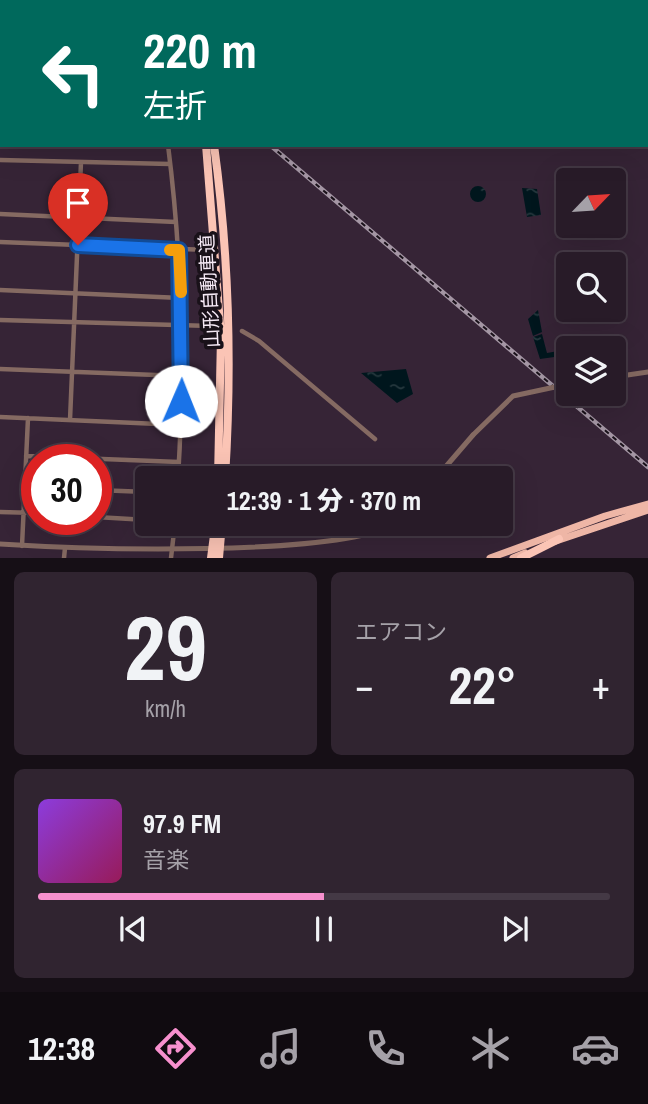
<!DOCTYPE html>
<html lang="ja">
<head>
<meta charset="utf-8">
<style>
	:root { --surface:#281b28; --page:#302430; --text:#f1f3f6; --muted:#a5a1a8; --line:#443945; --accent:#f790ce }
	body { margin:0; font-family:"Archivo Narrow","Noto Sans JP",sans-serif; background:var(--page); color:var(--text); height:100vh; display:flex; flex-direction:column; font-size:26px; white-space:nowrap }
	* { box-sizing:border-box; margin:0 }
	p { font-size:23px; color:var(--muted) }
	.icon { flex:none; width:38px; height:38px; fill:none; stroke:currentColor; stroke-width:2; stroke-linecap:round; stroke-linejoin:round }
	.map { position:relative; height:558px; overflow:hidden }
	.panel { display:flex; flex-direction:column; gap:14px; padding:14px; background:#160f16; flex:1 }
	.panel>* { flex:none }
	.top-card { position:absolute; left:0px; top:0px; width:649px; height:147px; box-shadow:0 7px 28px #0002,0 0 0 2px var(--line); background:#00695c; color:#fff; overflow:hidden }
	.needle { width:46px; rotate:65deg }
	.buttons { position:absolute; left:556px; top:168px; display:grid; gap:14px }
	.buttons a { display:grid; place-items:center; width:70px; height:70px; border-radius:7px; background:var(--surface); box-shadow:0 7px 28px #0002,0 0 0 2px var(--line); font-size:35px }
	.speed { position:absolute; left:21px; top:444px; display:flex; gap:14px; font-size:35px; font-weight:700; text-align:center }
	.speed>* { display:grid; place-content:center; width:91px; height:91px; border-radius:50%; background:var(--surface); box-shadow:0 7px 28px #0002,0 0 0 2px var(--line); line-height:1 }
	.speed .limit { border:10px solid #d22; background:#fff; color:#111 }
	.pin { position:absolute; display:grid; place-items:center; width:60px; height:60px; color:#fff; margin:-72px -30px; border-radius:50% 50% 50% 0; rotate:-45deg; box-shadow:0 0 7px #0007 }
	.pin .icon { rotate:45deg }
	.me { position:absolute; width:77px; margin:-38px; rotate:1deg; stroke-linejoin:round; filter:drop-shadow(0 0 5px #0008) }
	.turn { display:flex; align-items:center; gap:24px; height:147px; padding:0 28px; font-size:32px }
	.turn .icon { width:91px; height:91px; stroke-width:2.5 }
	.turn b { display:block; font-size:49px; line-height:60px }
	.big { font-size:52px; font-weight:800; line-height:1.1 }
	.panel .card { flex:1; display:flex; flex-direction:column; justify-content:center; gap:10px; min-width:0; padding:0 24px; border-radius:10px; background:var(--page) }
	.panel .dial { align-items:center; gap:0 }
	.dial b { font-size:91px; line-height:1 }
	.song { display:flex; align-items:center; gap:21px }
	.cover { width:84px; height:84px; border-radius:10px; background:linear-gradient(135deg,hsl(270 70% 55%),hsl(330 70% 35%)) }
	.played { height:7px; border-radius:4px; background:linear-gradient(90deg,var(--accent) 50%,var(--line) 50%) }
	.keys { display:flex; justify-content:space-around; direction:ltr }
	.heat { display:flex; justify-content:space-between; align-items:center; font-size:38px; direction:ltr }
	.panel .tiles { flex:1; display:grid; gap:14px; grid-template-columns:1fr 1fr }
	.card:last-child { grid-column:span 2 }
	.trip { position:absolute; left:135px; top:466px; width:378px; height:70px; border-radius:7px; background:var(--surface); box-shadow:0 7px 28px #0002,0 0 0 2px var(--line); font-weight:800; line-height:70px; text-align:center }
	.tabs { display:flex; height:112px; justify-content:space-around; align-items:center; background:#100b10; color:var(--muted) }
	.tabs .icon { width:49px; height:49px }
	.tabs .on { color:var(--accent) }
	.tabs b { font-size:32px; color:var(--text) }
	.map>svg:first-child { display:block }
	.water { fill:url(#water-ripples) }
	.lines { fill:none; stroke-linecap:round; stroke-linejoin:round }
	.river { stroke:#00161d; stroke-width:8 }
	.minor { stroke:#856a62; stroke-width:4.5 }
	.tertiary { stroke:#856a62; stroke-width:5 }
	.trunk { stroke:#eeb6a6; stroke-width:7 }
	.motorway { stroke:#fbc4b5; stroke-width:8 }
	.rail-casing { stroke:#a496a4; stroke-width:4.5 }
	.rail { stroke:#191119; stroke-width:2; stroke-dasharray:5; stroke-linecap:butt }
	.tertiary-bridge { stroke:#856a62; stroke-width:5 }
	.motorway-bridge { stroke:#fbc4b5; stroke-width:8 }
	.route-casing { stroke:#114b97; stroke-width:18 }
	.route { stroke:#1a73e8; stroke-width:12 }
	.slow { stroke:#f59e0b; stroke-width:12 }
	.labels { text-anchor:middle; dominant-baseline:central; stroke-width:7; stroke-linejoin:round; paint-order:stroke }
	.street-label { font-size:19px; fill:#f6eaf6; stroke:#191119 }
</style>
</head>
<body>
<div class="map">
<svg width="648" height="558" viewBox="0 0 648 558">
	<defs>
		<pattern id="water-ripples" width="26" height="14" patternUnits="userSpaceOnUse" patternTransform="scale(1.75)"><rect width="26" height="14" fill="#00161d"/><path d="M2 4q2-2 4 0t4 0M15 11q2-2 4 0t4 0" fill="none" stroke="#26383e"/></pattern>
	</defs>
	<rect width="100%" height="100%" fill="#362436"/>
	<path class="water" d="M470 194a8 8 0 1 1 16 0a8 8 0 1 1-16 0Z
		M522,188L537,189L541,215L527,217Z
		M538,310L542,332L533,336L528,319Z
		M542,334L547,353L569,349V355L540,359L533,337Z
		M406,369L413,394L397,403L361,373Z"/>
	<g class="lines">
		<path class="river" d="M636,2V0
			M648,144V145"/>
		<path class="minor" d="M168,145C182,256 185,367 178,478
			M1,146L2,145
			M0,160L170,164
			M0,214L176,222
			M0,242L208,250
			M0,290L181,298
			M0,320L211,326
			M242,331L259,341L375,439
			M0,369L182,376
			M0,417L181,425
			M70,420L81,162
			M26,456L179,462
			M24,487L37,488
			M96,490L147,492
			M0,512L37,513
			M96,517L147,520
			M22,546L28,418
			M64,558L65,548
			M171,558L175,523"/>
		<path class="tertiary" d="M614,377L648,372
			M436,478L473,435
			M0,544C79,549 339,558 396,523"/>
		<path class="trunk" d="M556,541L648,510
			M490,558L605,516L648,504
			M513,558L525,553"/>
		<path class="motorway" d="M181,0V2
			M189,0V2
			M206,145L221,336L218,478
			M214,145C229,254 232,368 225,478
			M214,535L215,523
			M221,535L222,523
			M521,558L559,539"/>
		<g class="rail-casing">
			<path id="rail" d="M97,0L99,2
				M270,145L648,467"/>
		</g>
		<use href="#rail" class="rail"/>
		<path class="tertiary-bridge" d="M473,435L513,396L569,384"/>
		<path class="motorway-bridge" d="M211,558L214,535
			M219,558L221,535"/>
	</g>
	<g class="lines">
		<g class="route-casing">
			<path id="route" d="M78,245L179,250L181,401"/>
		</g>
		<use href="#route" class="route"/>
		<path class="slow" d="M170,250H179L181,292"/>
	</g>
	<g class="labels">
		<g class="street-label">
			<text transform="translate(209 291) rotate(-93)">山形自動車道</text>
		</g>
	</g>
</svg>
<div class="buttons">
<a><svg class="needle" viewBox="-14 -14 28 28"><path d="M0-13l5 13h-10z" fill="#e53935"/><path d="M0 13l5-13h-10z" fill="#a5a1a8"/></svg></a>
<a><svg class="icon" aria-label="search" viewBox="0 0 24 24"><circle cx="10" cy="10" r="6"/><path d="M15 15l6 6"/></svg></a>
<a><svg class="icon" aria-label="layers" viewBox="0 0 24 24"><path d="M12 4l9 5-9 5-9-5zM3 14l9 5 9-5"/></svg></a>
</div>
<div class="speed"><div class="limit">30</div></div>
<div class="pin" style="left:78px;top:245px;background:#d93025"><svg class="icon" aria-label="arrive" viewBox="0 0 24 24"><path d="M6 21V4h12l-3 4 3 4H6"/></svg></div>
<svg class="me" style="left:181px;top:401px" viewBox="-20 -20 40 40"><circle r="19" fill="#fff"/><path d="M0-13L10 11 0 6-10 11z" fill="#1a73e8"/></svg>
<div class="trip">12:39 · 1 分 · 370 m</div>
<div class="top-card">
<div class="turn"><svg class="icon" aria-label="left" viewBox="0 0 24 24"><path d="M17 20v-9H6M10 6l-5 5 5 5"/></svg><div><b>220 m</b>左折</div></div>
</div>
</div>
<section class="panel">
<div class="tiles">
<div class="card dial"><b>29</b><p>km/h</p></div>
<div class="card"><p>エアコン</p>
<div class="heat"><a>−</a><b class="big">22°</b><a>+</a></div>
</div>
<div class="card">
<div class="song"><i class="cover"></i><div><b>97.9 FM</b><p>音楽</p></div></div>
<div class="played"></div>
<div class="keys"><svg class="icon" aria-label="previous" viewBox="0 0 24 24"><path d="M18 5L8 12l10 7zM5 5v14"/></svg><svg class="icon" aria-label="pause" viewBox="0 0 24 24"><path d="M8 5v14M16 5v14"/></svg><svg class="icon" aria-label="next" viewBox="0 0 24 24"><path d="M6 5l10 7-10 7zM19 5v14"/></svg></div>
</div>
</div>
</section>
<nav class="tabs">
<b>12:38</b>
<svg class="icon on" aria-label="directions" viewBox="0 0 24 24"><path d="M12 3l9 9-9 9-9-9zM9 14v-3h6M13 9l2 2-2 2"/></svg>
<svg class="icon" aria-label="music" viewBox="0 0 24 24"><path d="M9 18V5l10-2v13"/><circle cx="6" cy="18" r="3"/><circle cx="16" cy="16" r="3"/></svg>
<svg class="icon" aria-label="phone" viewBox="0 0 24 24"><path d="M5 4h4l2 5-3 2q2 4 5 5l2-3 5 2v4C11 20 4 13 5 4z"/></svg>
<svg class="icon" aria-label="climate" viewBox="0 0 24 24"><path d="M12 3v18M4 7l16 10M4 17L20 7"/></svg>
<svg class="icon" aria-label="car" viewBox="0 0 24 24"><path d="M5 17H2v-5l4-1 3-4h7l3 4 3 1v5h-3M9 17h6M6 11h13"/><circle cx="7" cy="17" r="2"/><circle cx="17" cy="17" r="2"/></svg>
</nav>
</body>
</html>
